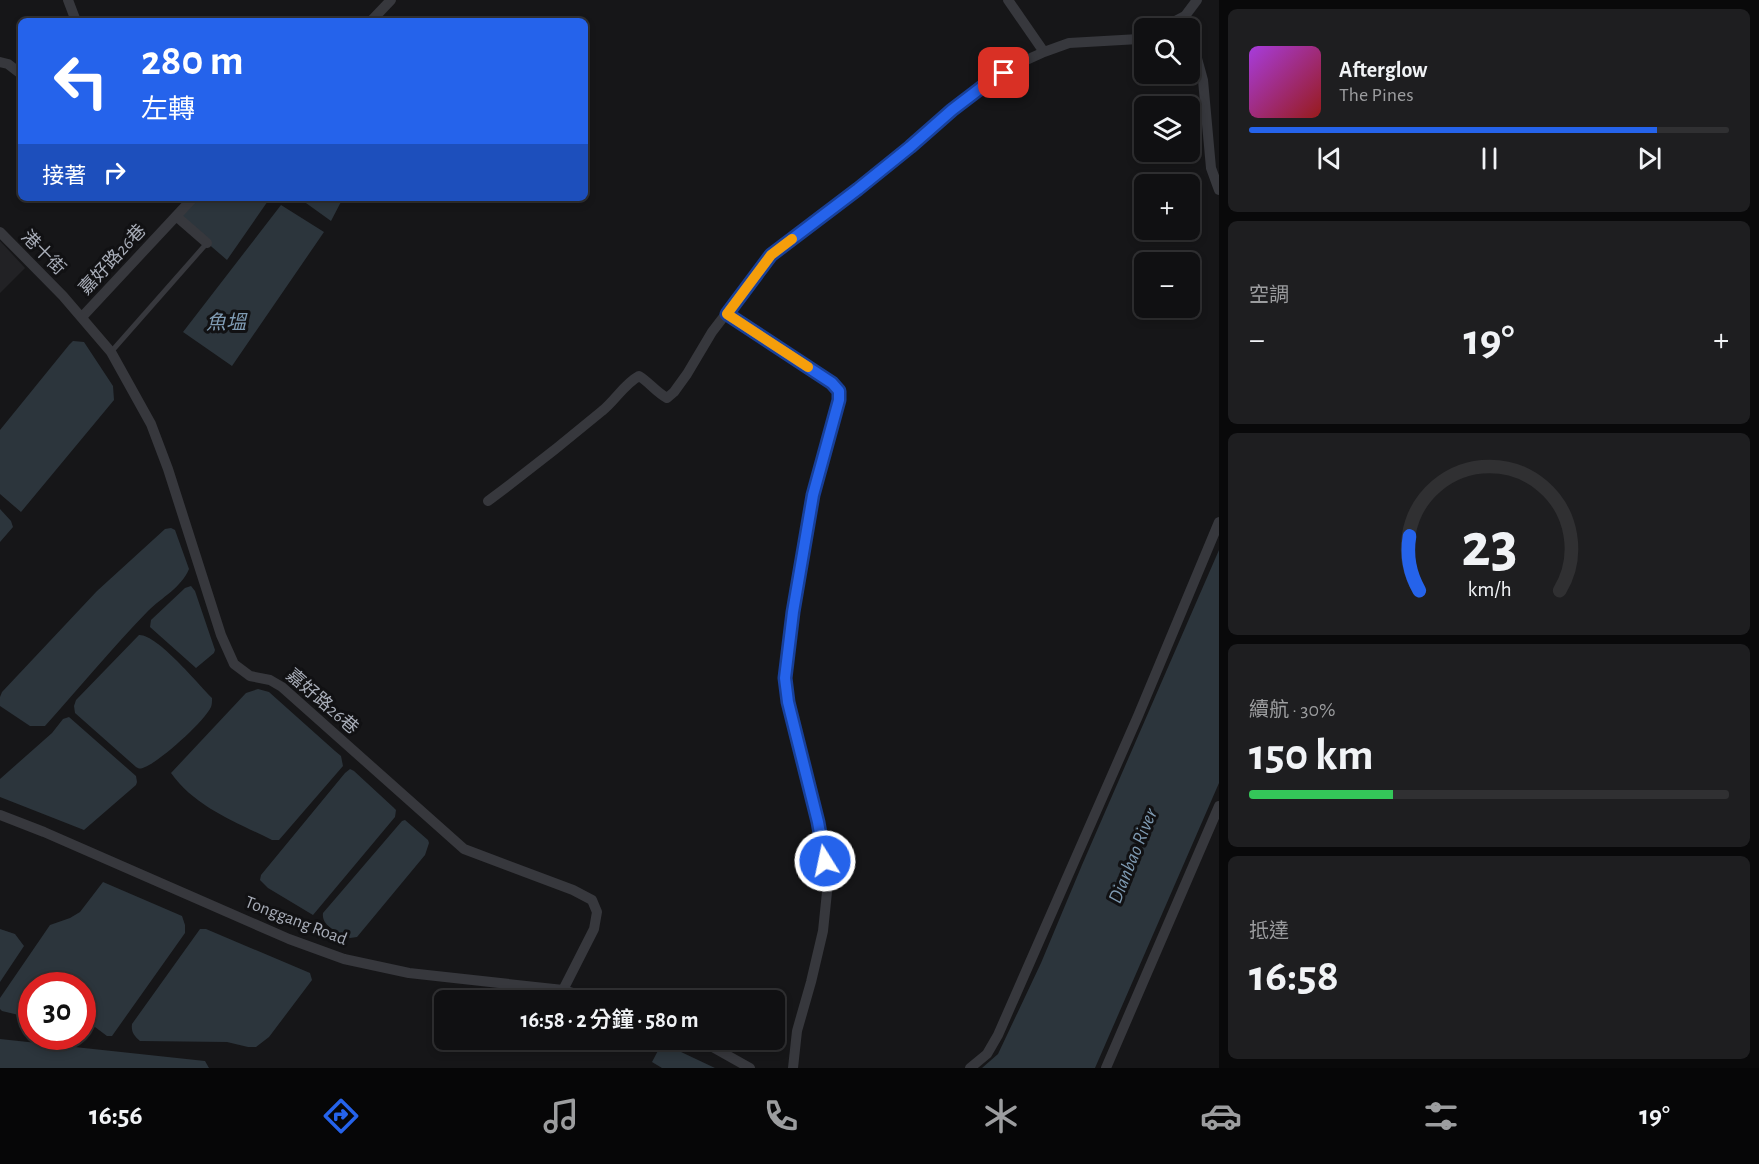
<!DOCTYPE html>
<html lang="zh-TW">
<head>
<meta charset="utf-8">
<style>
	:root { --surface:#101012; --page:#1e1e20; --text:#f1f3f6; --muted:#9c9d9f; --line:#303032; --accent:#2563eb }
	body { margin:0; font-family:"Alegreya Sans","Noto Sans TC",sans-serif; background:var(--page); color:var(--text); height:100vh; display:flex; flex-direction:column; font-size:22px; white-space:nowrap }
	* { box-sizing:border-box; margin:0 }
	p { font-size:20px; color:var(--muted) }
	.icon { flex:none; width:33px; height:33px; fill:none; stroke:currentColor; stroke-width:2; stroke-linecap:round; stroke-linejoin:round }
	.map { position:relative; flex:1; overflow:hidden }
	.details { display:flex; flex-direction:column; gap:9px; padding:9px; background:#09090a; width:540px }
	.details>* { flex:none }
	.guide { position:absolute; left:18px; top:18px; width:570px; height:183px; border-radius:9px; box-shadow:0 3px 9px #0003,0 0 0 2px var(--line); background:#2563eb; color:#fff; overflow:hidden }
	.buttons { position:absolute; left:1134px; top:18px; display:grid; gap:12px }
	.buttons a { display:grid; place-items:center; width:66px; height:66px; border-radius:9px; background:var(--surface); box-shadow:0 3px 9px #0003,0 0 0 2px var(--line); font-size:30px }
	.speed { position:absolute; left:18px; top:972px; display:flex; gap:12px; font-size:30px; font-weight:700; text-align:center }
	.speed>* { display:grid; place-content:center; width:78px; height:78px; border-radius:50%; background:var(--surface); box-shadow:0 3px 9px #0003,0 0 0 2px var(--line); line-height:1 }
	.speed .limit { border:9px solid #d22; background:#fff; color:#111 }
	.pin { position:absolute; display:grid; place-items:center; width:51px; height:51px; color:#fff; margin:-26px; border-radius:12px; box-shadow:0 3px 9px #0006 }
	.me { position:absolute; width:66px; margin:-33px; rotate:350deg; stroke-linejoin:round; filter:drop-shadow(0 0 4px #0008) }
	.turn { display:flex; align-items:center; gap:21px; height:126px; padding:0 24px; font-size:27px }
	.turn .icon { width:78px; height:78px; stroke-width:2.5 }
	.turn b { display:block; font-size:42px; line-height:51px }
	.then { display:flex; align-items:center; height:57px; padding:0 24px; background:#0003; gap:12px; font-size:22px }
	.big { font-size:45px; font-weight:600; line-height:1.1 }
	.details .tile { flex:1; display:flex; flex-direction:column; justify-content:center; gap:9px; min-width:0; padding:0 21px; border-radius:9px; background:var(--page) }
	.details .dial { align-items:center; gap:0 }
	.dial svg { height:156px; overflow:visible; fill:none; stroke:var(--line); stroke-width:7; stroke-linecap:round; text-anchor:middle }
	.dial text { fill:var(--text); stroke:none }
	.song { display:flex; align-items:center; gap:18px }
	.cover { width:72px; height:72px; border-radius:9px; background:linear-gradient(135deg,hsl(280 70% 55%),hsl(0 70% 35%)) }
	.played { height:6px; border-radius:3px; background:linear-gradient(90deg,var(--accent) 85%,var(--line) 85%) }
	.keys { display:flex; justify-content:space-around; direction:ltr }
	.heat { display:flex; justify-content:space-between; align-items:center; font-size:33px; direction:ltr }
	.charge { height:9px; border-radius:4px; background:linear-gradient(90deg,#34c759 30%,var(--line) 0) }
	.trip { position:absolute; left:434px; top:990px; width:351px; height:60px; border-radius:9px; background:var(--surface); box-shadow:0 3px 9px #0003,0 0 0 2px var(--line); font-weight:600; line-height:60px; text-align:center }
	.tab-bar { display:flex; height:96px; justify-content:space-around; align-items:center; background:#060607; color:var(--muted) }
	.tab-bar .icon { width:42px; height:42px }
	.tab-bar .on { color:var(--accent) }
	.tab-bar b { font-size:27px; color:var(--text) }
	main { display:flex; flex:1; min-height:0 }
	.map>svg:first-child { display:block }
	.built { fill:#222225 }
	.water { fill:#2c353c }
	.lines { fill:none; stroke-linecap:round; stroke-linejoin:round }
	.service { stroke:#37383d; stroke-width:5 }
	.minor { stroke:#37383d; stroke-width:10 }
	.route-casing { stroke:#184099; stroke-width:15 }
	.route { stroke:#2563eb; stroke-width:10 }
	.slow { stroke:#f59e0b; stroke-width:10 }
	.labels { text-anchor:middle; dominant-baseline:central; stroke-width:6; stroke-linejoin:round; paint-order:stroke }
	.street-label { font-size:18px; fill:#a8adb8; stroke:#111113 }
	.water-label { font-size:20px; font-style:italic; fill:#7f9bb3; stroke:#111113 }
</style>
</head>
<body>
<main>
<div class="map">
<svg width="1219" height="1068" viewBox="0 0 1219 1068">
	<rect width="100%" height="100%" fill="#161618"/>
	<path class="built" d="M0,241L25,268L0,293Z"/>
	<path class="water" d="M193,198H270L227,260L176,216Z
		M299,198H343L331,221Z
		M281,205L324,232L232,366L183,332Z
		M73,341L84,342L113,386L114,400L21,512L0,494V430L69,345Z
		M0,509L11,521L13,527L0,542Z
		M171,528L175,530L189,569C181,588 162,597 148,611C112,648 79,688 45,726H30L0,706V697L2,692L97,591L165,529Z
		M1219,550V783L1095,1068H982L998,1054L1041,963L1082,865Z
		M191,586L195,591L215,650L214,653L196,668L150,627L151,620L185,588Z
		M139,635C157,634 198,684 212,698C212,702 212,704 211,707C204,722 159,762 145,767C140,769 140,769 136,767L75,713L74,706L76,700Z
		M258,689L269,692L335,751L341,756L343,766L279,840H272C236,822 195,807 171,773L246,693Z
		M69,717L136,776L137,782L136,785L84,830L0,797V779L52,733L63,719Z
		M350,769L354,771L393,807L396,810L395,817L313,915L268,888L260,880L261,875L345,773Z
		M405,820L428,840L429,843L425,855L357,937L350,938C339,932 321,927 323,913L402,821Z
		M103,882L182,916L185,925V933L112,1036H107L95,1027L83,1022L82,986H32L31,1018L2,1011L0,1009V998L50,925L70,918L80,912Z
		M0,929L15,934L24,946L0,982Z
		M200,929H206L310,973L312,980L269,1037L256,1047H248L227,1042L140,1041C134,1036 131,1032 132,1024Z
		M0,1039L205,1061L209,1068H0Z
		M662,1043L715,1068H662L652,1062Z"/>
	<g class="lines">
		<path class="service" d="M111,352L207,243"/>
		<path class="minor" d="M68,0L76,21
			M1008,0L1044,52
			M371,21L391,0
			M1162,28L1185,16L1197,0
			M1190,33L1203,80L1211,168L1219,190
			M0,62L8,64L21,74
			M176,216L207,243
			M0,232L63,296L111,352L151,424L168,469L221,635L234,664L250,676L270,680L282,687L464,849L573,890L592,900L597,912L594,929L563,990
			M727,314L832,383L839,391V401L813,495L793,612L785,678L788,702L818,823L825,861L827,892L823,931L811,982L797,1031L793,1068
			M82,317L193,198
			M488,501C527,472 565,442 602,411C615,401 624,384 639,376C649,382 656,392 667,398L674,392L687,374L712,332L771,255L858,189L910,147L952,110L986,84L1022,62L1044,52L1069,43L1139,39L1144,37
			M0,815L44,832L289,939L344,959L409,973L563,990L596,1000
			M700,1040L750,1068
			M970,1068L987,1054L998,1035L1138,716L1219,522
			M1106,1068L1219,806"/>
	</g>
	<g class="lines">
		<g class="route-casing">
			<path id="route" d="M825,861L818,822L788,702L785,678L793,612L813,495L839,400V391L832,383L727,314L771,255L858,189L910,147L952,110L986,84L1004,73"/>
		</g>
		<use href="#route" class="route"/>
		<path class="slow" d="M792,239L771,255L727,314L808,367"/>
	</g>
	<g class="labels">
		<g class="street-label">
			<text transform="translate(43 253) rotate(45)">港十街</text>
			<text transform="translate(113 260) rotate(-47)">嘉好路26巷</text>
			<text transform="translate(322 702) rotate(41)">嘉好路26巷</text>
			<text transform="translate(296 921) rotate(21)">Tonggang Road</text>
		</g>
		<g class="water-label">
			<text x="226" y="323">魚塭</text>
			<text transform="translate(1133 856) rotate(-68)">Dianbao River</text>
		</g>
	</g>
</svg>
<div class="buttons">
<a><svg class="icon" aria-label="search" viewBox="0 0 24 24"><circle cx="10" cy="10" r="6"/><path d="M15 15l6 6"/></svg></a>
<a><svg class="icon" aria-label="layers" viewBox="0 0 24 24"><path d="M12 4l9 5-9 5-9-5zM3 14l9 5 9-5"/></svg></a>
<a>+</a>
<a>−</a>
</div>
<div class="speed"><div class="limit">30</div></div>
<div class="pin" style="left:1004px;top:73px;background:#d93025"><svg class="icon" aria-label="arrive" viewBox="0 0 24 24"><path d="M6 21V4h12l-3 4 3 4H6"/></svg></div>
<svg class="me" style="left:825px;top:861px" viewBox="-20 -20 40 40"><circle r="17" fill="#2563eb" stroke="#fff" stroke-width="3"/><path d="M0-11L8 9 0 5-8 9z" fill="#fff"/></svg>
<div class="trip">16:58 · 2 分鐘 · 580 m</div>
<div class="guide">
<div class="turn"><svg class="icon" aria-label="left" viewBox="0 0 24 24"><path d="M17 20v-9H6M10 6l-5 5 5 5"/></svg><div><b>280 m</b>左轉</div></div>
<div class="then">接著<svg class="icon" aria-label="right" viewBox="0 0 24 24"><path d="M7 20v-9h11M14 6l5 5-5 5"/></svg></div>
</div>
</div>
<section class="details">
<div class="tile">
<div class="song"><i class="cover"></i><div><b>Afterglow</b><p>The Pines</p></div></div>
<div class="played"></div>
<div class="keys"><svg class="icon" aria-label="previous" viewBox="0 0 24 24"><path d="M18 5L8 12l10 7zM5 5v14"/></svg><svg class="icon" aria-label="pause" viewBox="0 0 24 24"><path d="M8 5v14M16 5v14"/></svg><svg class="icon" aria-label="next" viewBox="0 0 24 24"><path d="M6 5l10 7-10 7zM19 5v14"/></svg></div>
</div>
<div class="tile"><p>空調</p>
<div class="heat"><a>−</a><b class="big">19°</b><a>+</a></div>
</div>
<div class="tile dial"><svg viewBox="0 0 100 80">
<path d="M14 69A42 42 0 1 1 86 69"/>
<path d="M14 69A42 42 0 0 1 9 41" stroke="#2563eb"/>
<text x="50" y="56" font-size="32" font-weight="700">23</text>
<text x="50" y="72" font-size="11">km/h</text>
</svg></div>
<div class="tile"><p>續航 · 30%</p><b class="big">150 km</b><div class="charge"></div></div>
<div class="tile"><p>抵達</p><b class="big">16:58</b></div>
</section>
</main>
<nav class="tab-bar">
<b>16:56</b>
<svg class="icon on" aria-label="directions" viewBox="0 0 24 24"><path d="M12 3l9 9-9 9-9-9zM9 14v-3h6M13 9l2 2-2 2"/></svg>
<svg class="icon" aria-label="music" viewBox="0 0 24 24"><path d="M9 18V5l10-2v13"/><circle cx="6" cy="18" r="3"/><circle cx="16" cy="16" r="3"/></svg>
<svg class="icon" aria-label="phone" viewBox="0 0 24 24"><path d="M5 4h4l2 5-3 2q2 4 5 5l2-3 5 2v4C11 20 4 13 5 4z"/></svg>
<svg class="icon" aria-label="climate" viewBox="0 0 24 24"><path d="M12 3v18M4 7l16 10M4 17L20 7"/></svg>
<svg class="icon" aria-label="car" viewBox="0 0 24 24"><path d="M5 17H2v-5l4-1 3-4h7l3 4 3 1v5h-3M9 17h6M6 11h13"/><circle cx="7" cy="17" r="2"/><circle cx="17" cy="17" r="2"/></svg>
<svg class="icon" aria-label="filters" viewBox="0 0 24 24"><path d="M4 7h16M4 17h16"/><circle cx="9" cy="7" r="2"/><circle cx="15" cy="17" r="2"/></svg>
<b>19°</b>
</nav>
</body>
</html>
